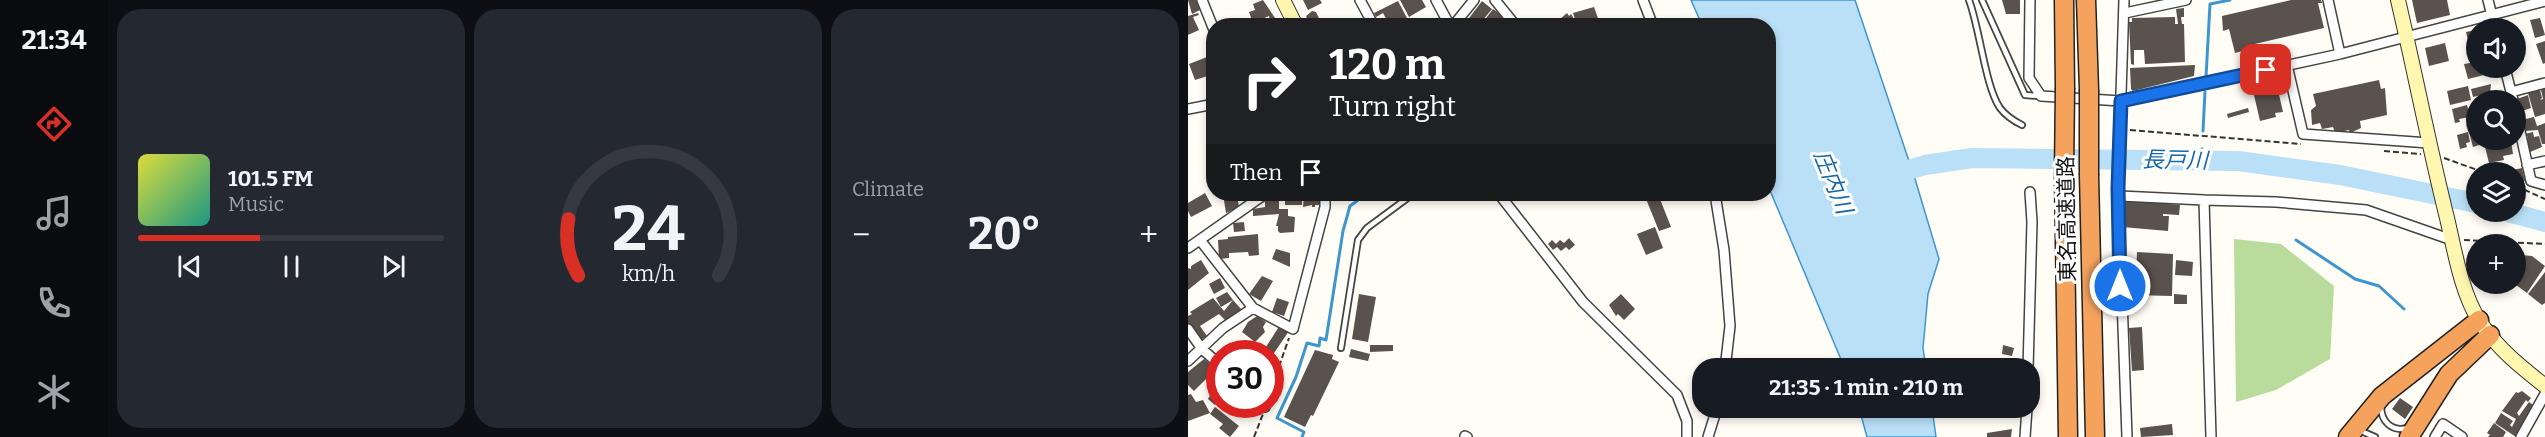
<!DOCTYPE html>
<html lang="en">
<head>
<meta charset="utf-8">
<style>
	:root { --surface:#171b24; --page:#242831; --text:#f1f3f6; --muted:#9ea1a6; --line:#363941; --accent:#d93025 }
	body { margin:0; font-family:Bitter,"Noto Sans JP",serif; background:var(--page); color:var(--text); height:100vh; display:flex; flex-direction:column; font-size:22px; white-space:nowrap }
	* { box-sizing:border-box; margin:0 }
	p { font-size:20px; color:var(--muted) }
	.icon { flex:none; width:33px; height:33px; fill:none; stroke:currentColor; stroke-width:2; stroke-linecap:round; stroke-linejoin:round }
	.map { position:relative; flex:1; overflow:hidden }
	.panel { display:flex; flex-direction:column; gap:9px; padding:9px; background:#0d0f14; width:1080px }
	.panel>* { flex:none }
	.banner { position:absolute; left:18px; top:18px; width:570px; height:183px; border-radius:24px; box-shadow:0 3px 9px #0003; background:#202124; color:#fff; overflow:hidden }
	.controls { position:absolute; left:1278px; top:18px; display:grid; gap:12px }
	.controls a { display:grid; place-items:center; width:60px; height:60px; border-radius:50%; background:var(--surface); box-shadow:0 3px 9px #0003; font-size:30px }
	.speed { position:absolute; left:18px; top:340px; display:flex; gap:12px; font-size:30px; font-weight:700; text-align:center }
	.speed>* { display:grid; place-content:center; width:78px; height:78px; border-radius:50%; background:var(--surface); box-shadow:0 3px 9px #0003; line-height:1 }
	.speed .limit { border:9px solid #d22; background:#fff; color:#111 }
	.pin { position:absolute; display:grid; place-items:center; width:51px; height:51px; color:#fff; margin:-26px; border-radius:12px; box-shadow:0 3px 9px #0006 }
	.me { position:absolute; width:66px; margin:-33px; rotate:0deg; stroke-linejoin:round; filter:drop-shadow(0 0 4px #0008) }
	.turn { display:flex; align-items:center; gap:21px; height:126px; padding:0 24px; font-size:27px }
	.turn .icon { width:78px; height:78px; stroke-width:2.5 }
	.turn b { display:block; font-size:42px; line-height:51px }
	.then { display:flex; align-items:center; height:57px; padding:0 24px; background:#0003; gap:12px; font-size:22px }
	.big { font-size:45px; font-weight:700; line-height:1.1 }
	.panel .widget { flex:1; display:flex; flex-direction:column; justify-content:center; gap:9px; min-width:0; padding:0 21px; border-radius:24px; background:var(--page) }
	.panel .dial { align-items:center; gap:0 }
	.dial svg { height:156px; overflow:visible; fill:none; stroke:var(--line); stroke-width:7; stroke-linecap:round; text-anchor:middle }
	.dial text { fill:var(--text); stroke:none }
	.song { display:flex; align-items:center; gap:18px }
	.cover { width:72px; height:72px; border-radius:9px; background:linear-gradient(135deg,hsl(60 70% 55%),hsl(170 70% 35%)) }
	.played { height:6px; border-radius:3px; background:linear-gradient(90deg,var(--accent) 40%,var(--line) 40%) }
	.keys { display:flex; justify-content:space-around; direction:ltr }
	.heat { display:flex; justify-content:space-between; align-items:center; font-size:33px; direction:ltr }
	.panel .tiles { flex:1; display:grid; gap:9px; grid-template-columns:repeat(3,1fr) }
	.trip { position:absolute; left:504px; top:358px; width:348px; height:60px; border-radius:24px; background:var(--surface); box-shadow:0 3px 9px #0003; font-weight:700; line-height:60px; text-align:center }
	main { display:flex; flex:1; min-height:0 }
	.tab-bar { display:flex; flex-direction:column; width:108px; justify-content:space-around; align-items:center; background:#090b0e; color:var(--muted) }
	.tab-bar .icon { width:42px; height:42px }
	.tab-bar .current { color:var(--accent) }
	.tab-bar b { font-size:27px; color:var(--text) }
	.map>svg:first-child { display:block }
	.forest { fill:#b9dc9c }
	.water { fill:#b9e0f7; stroke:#3f96cf; stroke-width:1.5 }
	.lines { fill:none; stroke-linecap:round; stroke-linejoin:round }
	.stream { stroke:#3f96cf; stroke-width:3 }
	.river { stroke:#b9e0f7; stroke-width:20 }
	.building { fill:#5a524d }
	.lane-casing { stroke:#444; stroke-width:8 }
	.street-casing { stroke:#444; stroke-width:12 }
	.secondary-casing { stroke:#333; stroke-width:16 }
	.highway-casing { stroke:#222; stroke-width:21 }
	.path { stroke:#333; stroke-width:2; stroke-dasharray:6 3; stroke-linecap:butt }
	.lane { stroke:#fff; stroke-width:4.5 }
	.street { stroke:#fff; stroke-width:9 }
	.secondary { stroke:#fff6b0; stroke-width:14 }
	.highway { stroke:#f5a25d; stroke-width:18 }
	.highway-bridge-casing { stroke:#222; stroke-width:21; stroke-linecap:butt }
	.highway-bridge { stroke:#f5a25d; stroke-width:18 }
	.route-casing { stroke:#114b97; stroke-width:15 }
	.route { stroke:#1a73e8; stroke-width:10 }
	.labels { text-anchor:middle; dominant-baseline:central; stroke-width:6; stroke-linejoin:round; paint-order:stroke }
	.street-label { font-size:21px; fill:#111; stroke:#fff }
	.water-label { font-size:22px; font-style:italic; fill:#1768a6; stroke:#fff }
</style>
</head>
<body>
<main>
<nav class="tab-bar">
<b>21:34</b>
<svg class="icon current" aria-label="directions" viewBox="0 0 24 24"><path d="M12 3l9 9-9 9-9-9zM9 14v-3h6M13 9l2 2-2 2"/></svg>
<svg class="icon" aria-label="music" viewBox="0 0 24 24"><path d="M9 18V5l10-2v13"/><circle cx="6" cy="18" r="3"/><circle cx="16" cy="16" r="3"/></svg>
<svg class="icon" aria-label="phone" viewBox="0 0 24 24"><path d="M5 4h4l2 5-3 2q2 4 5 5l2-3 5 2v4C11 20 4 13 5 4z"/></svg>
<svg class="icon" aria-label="climate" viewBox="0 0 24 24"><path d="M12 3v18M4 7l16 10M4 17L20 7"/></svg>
</nav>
<section class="panel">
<div class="tiles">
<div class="widget">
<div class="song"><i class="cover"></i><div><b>101.5 FM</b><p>Music</p></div></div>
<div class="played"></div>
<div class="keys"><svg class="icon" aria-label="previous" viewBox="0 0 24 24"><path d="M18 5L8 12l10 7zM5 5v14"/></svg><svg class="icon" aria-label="pause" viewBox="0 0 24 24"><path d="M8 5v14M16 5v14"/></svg><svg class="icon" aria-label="next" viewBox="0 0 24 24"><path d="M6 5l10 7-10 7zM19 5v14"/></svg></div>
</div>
<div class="widget dial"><svg viewBox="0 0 100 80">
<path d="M14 69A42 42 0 1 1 86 69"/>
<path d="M14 69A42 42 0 0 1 9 40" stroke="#d93025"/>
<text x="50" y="56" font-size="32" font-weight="700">24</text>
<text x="50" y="72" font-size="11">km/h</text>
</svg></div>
<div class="widget"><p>Climate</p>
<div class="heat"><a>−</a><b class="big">20°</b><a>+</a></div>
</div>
</div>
</section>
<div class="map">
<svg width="1357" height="437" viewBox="0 0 1357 437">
	<rect width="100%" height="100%" fill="#fffdf5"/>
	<path class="forest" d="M1046,239L1093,244L1146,286L1142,359L1088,390L1048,402Z"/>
	<path class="water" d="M503,0H667L727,179L751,259L740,294L735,348L738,369H657L581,188L580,26L514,25Z
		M671,408H744L748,437H679Z"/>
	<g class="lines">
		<path class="stream" d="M1018,77L1022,4L1042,0
			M1015,131L1017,92
			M1014,149L1019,161
			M1108,240L1167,279L1191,286L1216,309
			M114,437L116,432L89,418L108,377L119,343L131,346L132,338L138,340L155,231L162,206L169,201L171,194"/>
		<path class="river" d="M700,176L737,165L784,158L1050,161L1152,175L1288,203
			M1320,212L1357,222"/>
	</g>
	<path class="building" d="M0,0H8L12,10L4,14Z
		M75,0L87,18L82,20L81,16L65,23L61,12L67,10L65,4Z
		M115,0H132L134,3L120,10Z
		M212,0H234L238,7L221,17Z
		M814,0H832V14H818Z
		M1103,0H1133L1134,3H1130L1136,28L1058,46V50L1047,53L1041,29L1035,31L1034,16Z
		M1224,0H1259L1262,15L1229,23Z
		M210,1L219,18L202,26L195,13L188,17L186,13Z
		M294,1L304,9L290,26H275Z
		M406,7L411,21L400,26H364L379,13L381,16L383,14L388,22L385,13Z
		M996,8V17H993L994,24H996L997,62L957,64L956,50H946V65L943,64L941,22H944V18L987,17V24H990L988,9Z
		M305,9L315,16L308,26H292Z
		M124,11L128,12L135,26H122L118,16Z
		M10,13L11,15L5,17L11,30L0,35V16Z
		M1352,18L1357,35L1347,38L1342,20Z
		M1288,30V43L1281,45L1278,32Z
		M1357,41V63L1355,64L1348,44Z
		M1257,43L1261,61L1241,66L1237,48Z
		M24,55L26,74L7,80L1,64Z
		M1288,62V68H1294L1296,75L1280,79L1276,64Z
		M1007,65L1006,76L945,91L943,89L942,68Z
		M1087,77L1095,112L1087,113L1088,117L1072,121L1063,82Z
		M1191,80L1193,89L1197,88L1199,115L1172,121L1173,128L1162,133L1161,130L1147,133L1145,127L1134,129L1132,123L1124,125L1123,110L1128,106L1125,94Z
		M1303,84L1302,93L1285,97L1283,89Z
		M1280,86L1283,100L1262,105L1259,91Z
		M1357,88V114L1347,117L1340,93L1352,90L1354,98L1352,100L1355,99L1353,90Z
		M1340,95L1343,108L1334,111L1329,99Z
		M1279,105L1282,117L1271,119L1272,122L1267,123L1264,109Z
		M1060,108L1061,112L1040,118L1039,114Z
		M1346,117L1349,126L1357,123V144H1354L1350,130L1337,131L1334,120Z
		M1288,130V140H1293L1294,144L1285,147L1281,132Z
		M1280,132L1282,142L1278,143L1279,147L1272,149L1269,135Z
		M1345,132L1346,137L1351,136L1354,147L1342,152L1337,140L1340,137L1337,134Z
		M1323,141L1325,154L1315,156L1316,160L1301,163L1297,147Z
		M1334,168L1337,181L1328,183V172L1325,170Z
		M17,193L24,206L3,217L0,211V203Z
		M35,194H61L62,200L50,201L51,207L38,213Z
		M97,194H114V205H97Z
		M116,194H136L134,205H127V207H124V205L115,207Z
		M456,194H470L483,227L471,231Z
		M83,197H91V209H100V216L107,217L106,232L92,233L90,231V226H88L91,214L65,216V209L77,207V200Z
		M936,200L992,205L991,215L975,214V216H981L980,231L934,227Z
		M56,222L57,231L46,232L45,223Z
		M467,227L475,248L458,255L449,234Z
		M70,234L71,255L61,256L60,252L41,253V258L31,259L30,240L40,239V237Z
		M381,238L387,245L381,250L378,247L373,251L369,247L365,250L360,244L364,240L368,244L372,240L376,243Z
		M88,249L102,253V267L84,259Z
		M949,252L985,254L984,296L946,295L947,283H940L941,276L948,277Z
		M1333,255L1344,256L1357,266L1339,293L1328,285V267L1333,260L1331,258Z
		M13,260L21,273L0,290V268L3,269V266Z
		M988,260L1005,262L1004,276L987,275Z
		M1357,272V303L1354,305L1340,294Z
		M74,276L85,281L73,301L61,294Z
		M32,278L37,288L26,294L21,284Z
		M39,292L45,300L33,307L28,298Z
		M171,294L188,297L180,342L164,339Z
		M433,294L447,309L436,320L430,314L428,316L421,305Z
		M986,294L999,295V304H986Z
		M25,298L36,311L45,300L53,309L39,322L31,314L12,326L19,336L11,341L0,325V316L4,314L2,312Z
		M89,298L101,302L96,316L84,312Z
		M69,316L78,322L75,327L77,332L67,342L54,332L60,322Z
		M92,325L101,331L84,356L76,350Z
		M954,327L956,370L944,371L941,328Z
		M182,345H205V351L182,352Z
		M815,345L826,348L824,356L814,354Z
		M163,349L182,354L180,361L161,357Z
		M127,350L145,355L144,359L151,362L125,416L123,415L117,427L96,417Z
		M16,359L28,369L6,391L0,385V372Z
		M32,387V400L27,405L20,399L26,388L29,390Z
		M1334,391L1343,398L1340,402L1338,400L1329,413L1331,416L1341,402L1348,407L1328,437L1307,423L1313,413L1325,421L1322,425L1324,427L1328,419L1314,411L1328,392L1330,393Z
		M3,394L8,402L15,400L22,413L0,421V395Z
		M1212,398L1225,407L1217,419L1204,409Z
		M27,407L51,426L42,437L31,428L35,424L22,414Z
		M1306,423L1318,432L1315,437H1300L1302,435L1299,433Z
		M984,424L985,435L953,437L952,428Z
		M824,429L823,437H799V433Z"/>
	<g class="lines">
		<g class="lane-casing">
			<path id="lane" d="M781,0C792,29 797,86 812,108C818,116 826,121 834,125
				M794,0L837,95L851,96
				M153,348L170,240L179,228L225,194
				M1193,406C1193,422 1204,432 1220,428
				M1171,430L1187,437"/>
		</g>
		<g class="street-casing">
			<path id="street" d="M14,0L26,30
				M172,0L186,26
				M248,0L262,26
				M307,0L328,26
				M455,0L465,26
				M842,0L841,78L853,96L933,101L1152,54L1357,1
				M936,0L930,188L939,437
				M1140,0L1152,54
				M1300,0L1307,28
				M937,13L998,0
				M265,26L286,0
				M1099,65L1115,134L1241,143
				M1317,68L1325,100
				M1323,92L1357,83
				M0,109L26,104
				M1328,113L1343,181L1357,185
				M1339,165L1357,161
				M311,194L395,302L489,395L499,421V437
				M527,194L536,250L542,326L537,369
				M932,196L1016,200L1023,437
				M1016,200L1088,202L1178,210L1264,240
				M12,240L65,308L105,329L137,207V194
				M0,248L77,194
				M0,329L14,349L32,365
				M0,361L35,328L65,308
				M840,369L844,222L842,192
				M76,405L77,407
				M277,436L279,437
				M520,437L529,408
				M837,437L839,408
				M1247,437L1255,424L1274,437
				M1333,437L1357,394"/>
		</g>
		<g class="secondary-casing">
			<path id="secondary" d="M95,0L108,26
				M1210,0C1227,73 1241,146 1259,218C1267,252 1273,292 1292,322C1309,348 1333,367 1357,386"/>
		</g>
		<g class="highway-casing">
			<path id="highway" d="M876,0L877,88
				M898,0L901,90
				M876,174L880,437
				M901,175L907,437
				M1160,437L1194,396L1291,320
				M1221,437L1261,374L1302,335"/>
		</g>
		<path class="path" d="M942,130L1113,144
			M1196,151L1233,154
			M1256,158L1295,172
			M1328,186L1357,199
			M1276,240L1357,244
			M82,392L101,338
			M66,437L75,414"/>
		<use href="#lane" class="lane"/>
		<use href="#street" class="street"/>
		<use href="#secondary" class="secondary"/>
		<use href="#highway" class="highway"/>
		<g class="highway-bridge-casing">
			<path id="highway-bridge" d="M901,90V175
				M876,174L877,88"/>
		</g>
		<use href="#highway-bridge" class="highway-bridge"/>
	</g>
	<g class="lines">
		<g class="route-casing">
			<path id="route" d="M932,286L930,188L933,101L1078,70"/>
		</g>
		<use href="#route" class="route"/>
	</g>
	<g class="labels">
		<g class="street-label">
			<text transform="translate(879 219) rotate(-91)">東名高速道路</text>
		</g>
		<g class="water-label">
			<text transform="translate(987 160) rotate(1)">長戸川</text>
			<text transform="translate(645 182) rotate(68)">庄内川</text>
		</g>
	</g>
</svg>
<div class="controls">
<a><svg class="icon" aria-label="sound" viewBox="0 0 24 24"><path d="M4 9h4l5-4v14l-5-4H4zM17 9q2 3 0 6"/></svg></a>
<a><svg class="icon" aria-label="search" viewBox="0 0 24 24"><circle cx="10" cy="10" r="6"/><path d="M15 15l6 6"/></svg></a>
<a><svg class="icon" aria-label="layers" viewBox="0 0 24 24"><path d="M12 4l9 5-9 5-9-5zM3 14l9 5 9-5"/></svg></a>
<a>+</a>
</div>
<div class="speed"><div class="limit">30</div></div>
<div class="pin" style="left:1078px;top:70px;background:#d93025"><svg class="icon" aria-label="arrive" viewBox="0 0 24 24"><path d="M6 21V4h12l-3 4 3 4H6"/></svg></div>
<svg class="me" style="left:932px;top:286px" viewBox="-20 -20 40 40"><circle r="17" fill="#1a73e8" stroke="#fff" stroke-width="3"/><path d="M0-11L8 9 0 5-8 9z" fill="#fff"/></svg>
<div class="trip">21:35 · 1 min · 210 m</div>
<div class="banner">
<div class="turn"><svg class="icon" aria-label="right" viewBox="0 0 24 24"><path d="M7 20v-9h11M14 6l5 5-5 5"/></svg><div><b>120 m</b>Turn right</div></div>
<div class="then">Then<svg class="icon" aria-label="arrive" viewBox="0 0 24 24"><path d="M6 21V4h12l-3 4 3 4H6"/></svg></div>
</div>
</div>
</main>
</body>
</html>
